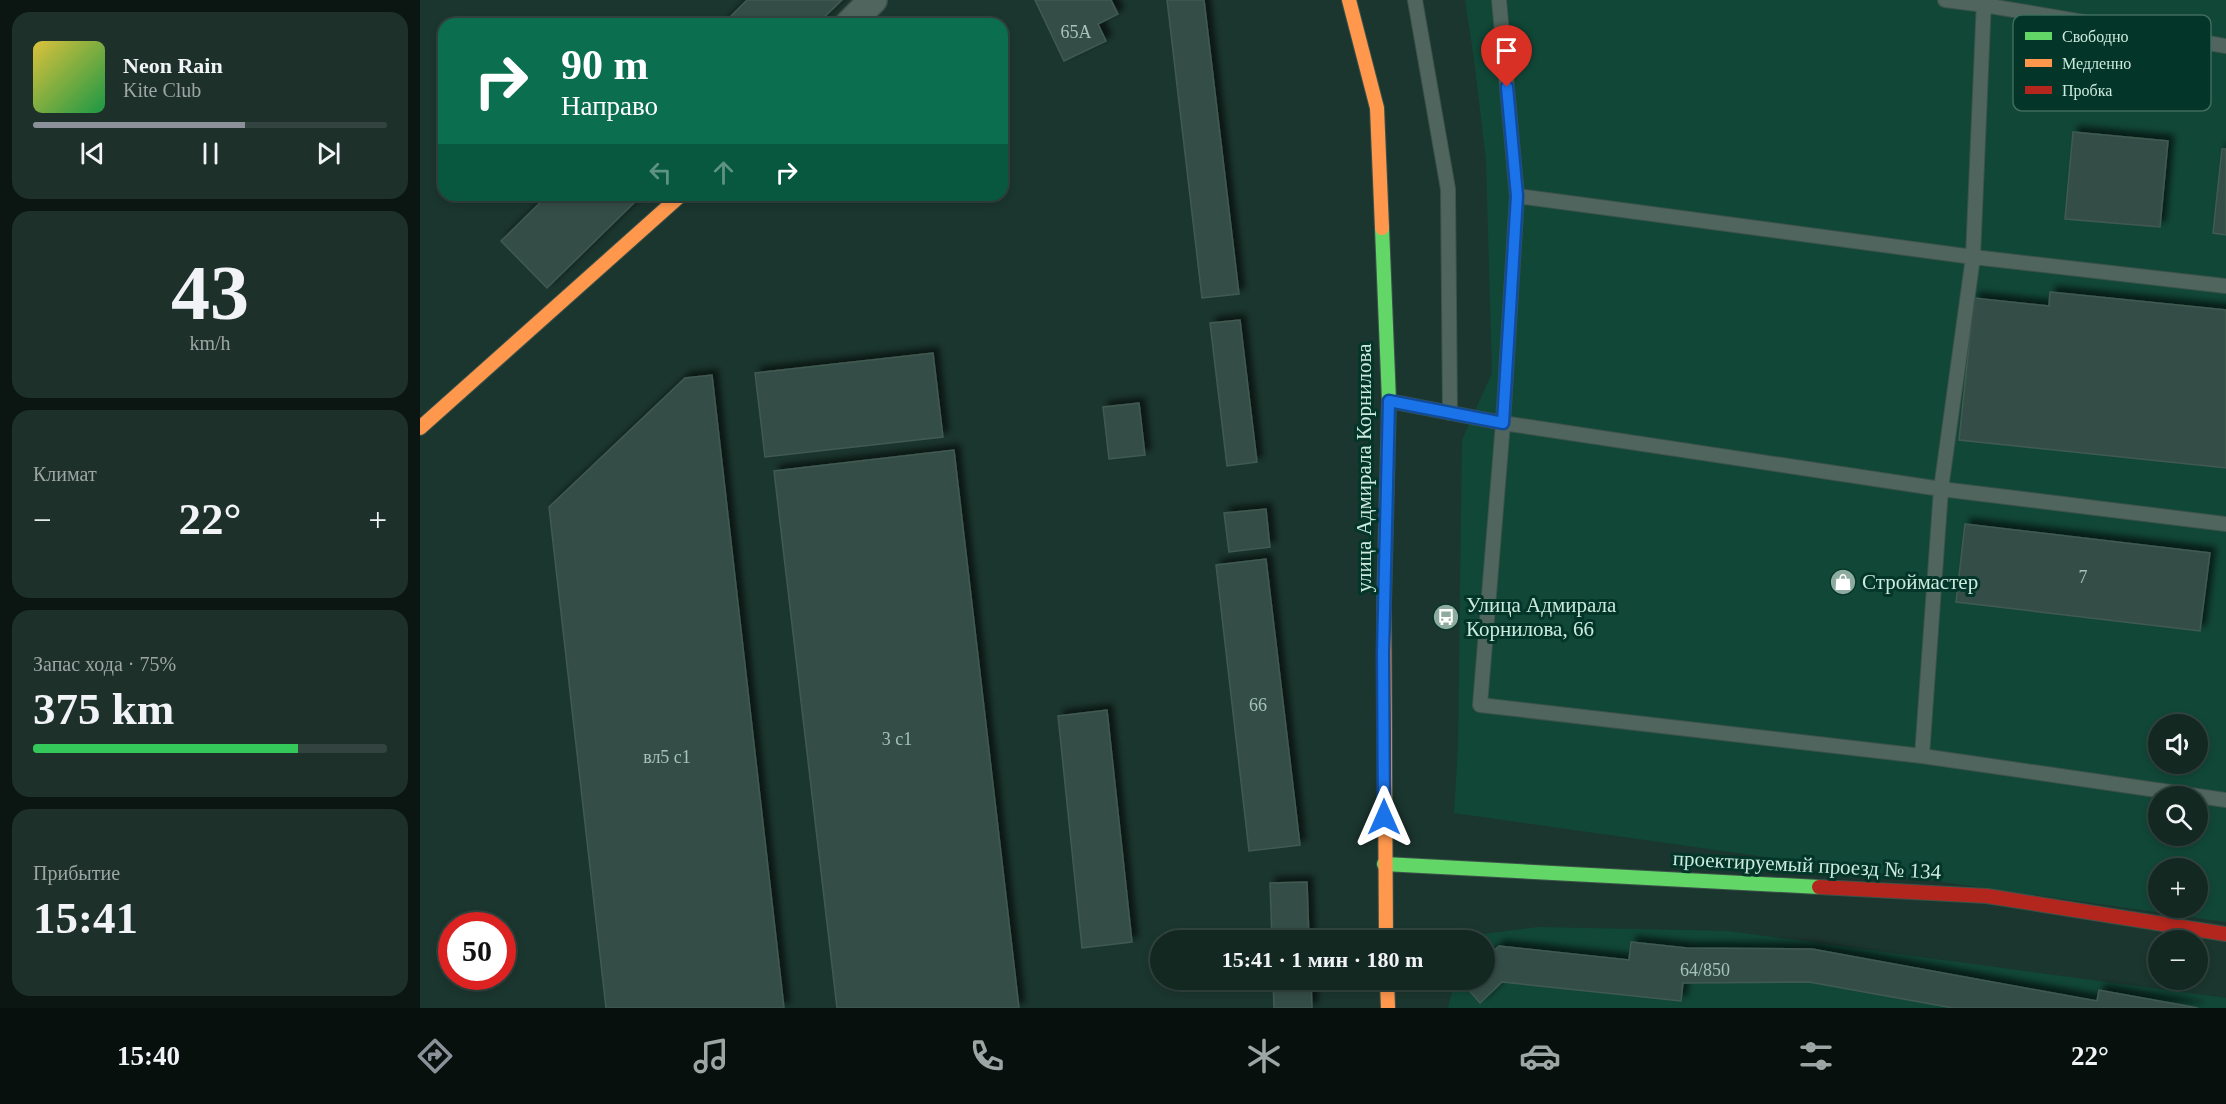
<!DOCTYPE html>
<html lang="ru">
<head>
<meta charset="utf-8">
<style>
	:root { --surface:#142822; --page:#1d302a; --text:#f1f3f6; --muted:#9da6a5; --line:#334440; --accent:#8c9099 }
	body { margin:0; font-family:Georgia,serif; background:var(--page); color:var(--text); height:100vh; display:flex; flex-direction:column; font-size:22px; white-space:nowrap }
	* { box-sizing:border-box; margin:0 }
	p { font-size:20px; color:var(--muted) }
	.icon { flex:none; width:33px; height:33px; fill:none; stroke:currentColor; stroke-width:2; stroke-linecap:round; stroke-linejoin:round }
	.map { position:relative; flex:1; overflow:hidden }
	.drawer { display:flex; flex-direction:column; gap:12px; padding:12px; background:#0b1613; width:420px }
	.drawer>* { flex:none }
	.top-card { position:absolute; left:18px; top:18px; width:570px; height:183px; border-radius:18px; box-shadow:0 3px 9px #0003,0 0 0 2px var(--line); background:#0b6e4f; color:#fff; overflow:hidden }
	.buttons { position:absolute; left:1728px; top:714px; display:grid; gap:12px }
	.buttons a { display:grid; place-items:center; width:60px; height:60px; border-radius:50%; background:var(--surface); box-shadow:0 3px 9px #0003,0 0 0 2px var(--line); font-size:30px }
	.speed { position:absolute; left:18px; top:912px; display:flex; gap:12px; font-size:30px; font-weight:700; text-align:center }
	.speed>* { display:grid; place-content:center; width:78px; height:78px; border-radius:50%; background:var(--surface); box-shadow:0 3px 9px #0003,0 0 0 2px var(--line); line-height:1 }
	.speed .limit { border:9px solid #d22; background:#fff; color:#111 }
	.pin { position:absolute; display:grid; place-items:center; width:51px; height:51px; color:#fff; margin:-62px -26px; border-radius:50% 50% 50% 0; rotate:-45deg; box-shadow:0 0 6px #0007 }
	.pin .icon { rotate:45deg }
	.me { position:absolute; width:66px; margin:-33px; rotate:0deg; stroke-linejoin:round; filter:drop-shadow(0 0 4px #0008) }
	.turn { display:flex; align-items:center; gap:21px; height:126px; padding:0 24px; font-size:27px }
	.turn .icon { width:78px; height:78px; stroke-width:2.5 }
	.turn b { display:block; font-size:42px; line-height:51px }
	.lanes { display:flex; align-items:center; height:57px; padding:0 24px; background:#0003; justify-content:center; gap:30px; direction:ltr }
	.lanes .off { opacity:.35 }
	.big { font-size:45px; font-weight:700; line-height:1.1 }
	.drawer .widget { flex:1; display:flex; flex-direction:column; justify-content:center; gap:9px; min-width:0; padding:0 21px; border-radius:18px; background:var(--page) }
	.drawer .dial { align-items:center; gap:0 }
	.dial b { font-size:78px; line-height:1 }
	.song { display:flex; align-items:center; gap:18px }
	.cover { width:72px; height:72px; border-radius:9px; background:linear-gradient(135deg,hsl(50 70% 55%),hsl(140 70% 35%)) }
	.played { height:6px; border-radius:3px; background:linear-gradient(90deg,var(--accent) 60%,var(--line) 60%) }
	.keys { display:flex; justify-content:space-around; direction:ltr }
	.heat { display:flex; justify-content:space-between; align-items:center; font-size:33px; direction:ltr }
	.charge { height:9px; border-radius:4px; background:linear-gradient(90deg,#34c759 75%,var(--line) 0) }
	.trip { position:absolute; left:730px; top:930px; width:345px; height:60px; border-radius:30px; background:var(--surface); box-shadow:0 3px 9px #0003,0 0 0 2px var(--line); font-weight:700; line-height:60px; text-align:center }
	.tabs { display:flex; height:96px; justify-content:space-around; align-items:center; background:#08100e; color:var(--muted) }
	.tabs .icon { width:42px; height:42px }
	.tabs .active { color:var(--accent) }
	.tabs b { font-size:27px; color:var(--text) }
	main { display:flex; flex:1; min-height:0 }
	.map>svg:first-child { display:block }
	.built { fill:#114737; fill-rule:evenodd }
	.building { fill:#344e47; stroke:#415a51; stroke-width:1.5; filter:url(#shadow) }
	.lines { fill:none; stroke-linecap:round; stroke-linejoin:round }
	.lane-casing { stroke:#3c524a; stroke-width:16 }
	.street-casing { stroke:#3c524a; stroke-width:30 }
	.fast-casing { stroke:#3c524a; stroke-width:16 }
	.slow-casing { stroke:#3c524a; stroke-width:16 }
	.jam-casing { stroke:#3c524a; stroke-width:16 }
	.lane { stroke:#4f655d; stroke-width:14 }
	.street { stroke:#4f655d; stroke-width:27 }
	.fast { stroke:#63d668; stroke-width:14 }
	.slow { stroke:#ff974d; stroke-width:14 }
	.jam { stroke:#b3261e; stroke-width:14 }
	.route-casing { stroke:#114b97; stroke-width:15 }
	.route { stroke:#1a73e8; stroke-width:10 }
	.labels { text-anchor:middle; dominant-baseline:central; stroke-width:6; stroke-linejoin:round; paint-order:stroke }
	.number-label { font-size:18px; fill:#a6c3b8 }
	.street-label { font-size:21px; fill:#cceadd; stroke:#033628 }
	.poi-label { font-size:21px; fill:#cceadd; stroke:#033628; text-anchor:start }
	.key { fill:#033628; stroke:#3f6c5e; stroke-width:1.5 }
	.key-label { font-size:16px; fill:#cceadd }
</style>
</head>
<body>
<main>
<section class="drawer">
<div class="widget">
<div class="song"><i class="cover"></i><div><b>Neon Rain</b><p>Kite Club</p></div></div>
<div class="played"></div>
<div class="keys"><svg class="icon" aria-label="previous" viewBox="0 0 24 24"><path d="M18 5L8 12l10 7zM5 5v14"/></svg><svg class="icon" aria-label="pause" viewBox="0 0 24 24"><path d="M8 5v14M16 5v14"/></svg><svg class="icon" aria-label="next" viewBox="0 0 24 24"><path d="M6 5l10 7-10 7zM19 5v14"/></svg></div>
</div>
<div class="widget dial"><b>43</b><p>km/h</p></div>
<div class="widget"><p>Климат</p>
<div class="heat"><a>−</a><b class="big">22°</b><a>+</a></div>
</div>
<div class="widget"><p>Запас хода · 75%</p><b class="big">375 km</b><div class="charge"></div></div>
<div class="widget"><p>Прибытие</p><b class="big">15:41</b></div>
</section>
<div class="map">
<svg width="1806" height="1008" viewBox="0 0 1806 1008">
	<defs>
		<filter id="shadow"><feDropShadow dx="5.5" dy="-5.5" stdDeviation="3" flood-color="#0009"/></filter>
	</defs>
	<rect width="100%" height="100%" fill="#1b362e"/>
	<path class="built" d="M1045,0H1806V922L1034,813L1038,746L1042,440L1072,373L1066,160L1054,59ZM1738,724H1778V764H1738ZM1738,796H1778V836H1738ZM1738,868H1778V908H1738Z
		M1118,927L1308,931L1806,998V1008H1028L1035,980H1065V940H1046L1047,936Z"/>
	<path class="building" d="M327,0H422L397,24H303Z
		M615,0H691L698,14L678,24L686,41L644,61Z
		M747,0H784L819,294L782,298Z
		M1653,132L1748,141L1740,227L1645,219Z
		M1802,149H1806V235L1793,233Z
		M128,195H222L127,288L81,241Z
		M1630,292L1806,310V468L1539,440L1554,298L1629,306Z
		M820,320L837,462L807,466L790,323Z
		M513,353L523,437L345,457L335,373Z
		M292,375L364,1008H186L129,507L265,378Z
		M719,403L725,455L689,459L683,407Z
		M534,450L599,1008H417L354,471Z
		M846,509L850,547L809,552L804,513Z
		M1545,524L1790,553L1780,631L1536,602Z
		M846,559L880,845L829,851L796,565Z
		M687,710L712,942L662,948L638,716Z
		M887,882L889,940H852L850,883Z
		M1211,942L1267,948L1392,949L1677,1001L1679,990L1778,1008H1533L1389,982L1263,983L1261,1001L1082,982L1060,1003L1041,981L1043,980H1065V959L1079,946L1209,960Z
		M853,980H891L892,1008H854Z"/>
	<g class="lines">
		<g class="lane-casing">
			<path id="lane" d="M995,0L1028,189L1030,413
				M1079,0L1097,196L1083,423L1060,705L1502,756L1806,800
				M1525,0L1564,5L1806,46
				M1097,196L1553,257L1806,286
				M969,401L1083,423L1521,489L1806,524
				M1502,756L1521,489L1553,257L1564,0"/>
		</g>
		<g class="street-casing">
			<path id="street" d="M429,24L453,0"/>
		</g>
		<g class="fast-casing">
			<path id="fast" d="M962,228L969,401L964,604
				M964,864L1399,887"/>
		</g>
		<g class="slow-casing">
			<path id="slow" d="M929,0L957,108L962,228
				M0,428L261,195
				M964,604L966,940
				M967,980L968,1008"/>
		</g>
		<g class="jam-casing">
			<path id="jam" d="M1399,887L1567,896L1806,934"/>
		</g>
		<use href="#lane" class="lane"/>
		<use href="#street" class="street"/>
		<use href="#fast" class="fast"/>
		<use href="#slow" class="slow"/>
		<use href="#jam" class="jam"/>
	</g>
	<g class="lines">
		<g class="route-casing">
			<path id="route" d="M964,817L963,652L969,401L1083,423L1097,196L1087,87"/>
		</g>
		<use href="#route" class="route"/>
	</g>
	<defs>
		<g id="shop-disc" transform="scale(1.35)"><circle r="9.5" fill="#8eaba0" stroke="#033628"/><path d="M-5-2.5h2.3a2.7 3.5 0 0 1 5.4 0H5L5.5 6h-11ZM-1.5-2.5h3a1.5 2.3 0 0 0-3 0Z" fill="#fff"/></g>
		<g id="bus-disc" transform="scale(1.35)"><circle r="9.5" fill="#8eaba0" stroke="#033628"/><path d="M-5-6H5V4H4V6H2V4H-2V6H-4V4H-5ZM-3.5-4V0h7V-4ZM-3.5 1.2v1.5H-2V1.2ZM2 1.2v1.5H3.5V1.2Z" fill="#fff"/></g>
	</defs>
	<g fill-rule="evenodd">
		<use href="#shop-disc" x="1423" y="582"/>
		<use href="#bus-disc" x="1026" y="617"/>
	</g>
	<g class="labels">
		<g class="number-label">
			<text x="656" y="32">65А</text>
			<text x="1663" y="577">7</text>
			<text x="838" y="705">66</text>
			<text x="477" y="739">3 с1</text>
			<text x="247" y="757">вл5 с1</text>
			<text x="1285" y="970">64/850</text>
		</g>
		<g class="street-label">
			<text transform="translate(944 468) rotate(-90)">улица Адмирала Корнилова</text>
			<text transform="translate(1387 865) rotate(3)">проектируемый проезд № 134</text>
		</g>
		<g class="poi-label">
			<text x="1442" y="582">Строймастер</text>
			<text x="1046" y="605">Улица Адмирала<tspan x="1046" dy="24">Корнилова, 66</tspan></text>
		</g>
	</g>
	<rect x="1593" y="15" width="198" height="96" rx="9" class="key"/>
	<rect x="1605" y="32" width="27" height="8" fill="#63d668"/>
	<rect x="1605" y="59" width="27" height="8" fill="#ff974d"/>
	<rect x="1605" y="86" width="27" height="8" fill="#b3261e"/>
	<g class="key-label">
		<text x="1642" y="42">Свободно</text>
		<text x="1642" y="69">Медленно</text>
		<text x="1642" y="96">Пробка</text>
	</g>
</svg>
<div class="buttons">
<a><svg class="icon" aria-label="sound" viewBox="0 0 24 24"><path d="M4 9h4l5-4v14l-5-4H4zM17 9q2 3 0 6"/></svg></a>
<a><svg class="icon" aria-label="search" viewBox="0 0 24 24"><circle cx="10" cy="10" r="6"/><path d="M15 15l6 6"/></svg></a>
<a>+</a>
<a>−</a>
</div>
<div class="speed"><div class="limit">50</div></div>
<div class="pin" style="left:1087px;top:87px;background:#d93025"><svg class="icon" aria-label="arrive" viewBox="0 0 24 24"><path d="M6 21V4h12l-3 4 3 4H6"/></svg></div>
<svg class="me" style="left:964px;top:817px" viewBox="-20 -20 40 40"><path d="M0-17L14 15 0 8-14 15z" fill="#1a73e8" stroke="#fff" stroke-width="4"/></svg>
<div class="trip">15:41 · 1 мин · 180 m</div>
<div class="top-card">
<div class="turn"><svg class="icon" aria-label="right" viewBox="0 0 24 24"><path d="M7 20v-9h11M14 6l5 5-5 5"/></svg><div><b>90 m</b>Направо</div></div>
<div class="lanes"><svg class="icon off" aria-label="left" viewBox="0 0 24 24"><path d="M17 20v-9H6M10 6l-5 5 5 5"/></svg><svg class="icon off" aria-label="ahead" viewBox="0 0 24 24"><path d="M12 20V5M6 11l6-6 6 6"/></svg><svg class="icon" aria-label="right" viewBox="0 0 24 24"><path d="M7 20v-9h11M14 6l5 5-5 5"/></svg></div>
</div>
</div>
</main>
<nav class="tabs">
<b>15:40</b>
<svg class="icon active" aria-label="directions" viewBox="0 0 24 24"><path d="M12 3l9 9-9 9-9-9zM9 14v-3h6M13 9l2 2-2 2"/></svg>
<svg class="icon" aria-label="music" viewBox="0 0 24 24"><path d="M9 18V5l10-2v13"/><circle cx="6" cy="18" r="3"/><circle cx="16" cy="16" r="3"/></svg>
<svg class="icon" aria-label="phone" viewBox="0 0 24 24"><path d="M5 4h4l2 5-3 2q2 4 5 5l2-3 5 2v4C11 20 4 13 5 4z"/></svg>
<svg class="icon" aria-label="climate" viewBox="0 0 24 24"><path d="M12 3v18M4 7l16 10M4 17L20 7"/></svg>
<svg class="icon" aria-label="car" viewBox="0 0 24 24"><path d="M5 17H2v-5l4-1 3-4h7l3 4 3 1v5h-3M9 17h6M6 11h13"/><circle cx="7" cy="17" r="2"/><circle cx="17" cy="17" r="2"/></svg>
<svg class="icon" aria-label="filters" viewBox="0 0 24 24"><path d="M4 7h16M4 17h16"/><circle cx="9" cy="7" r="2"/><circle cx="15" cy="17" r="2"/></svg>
<b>22°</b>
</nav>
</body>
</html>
